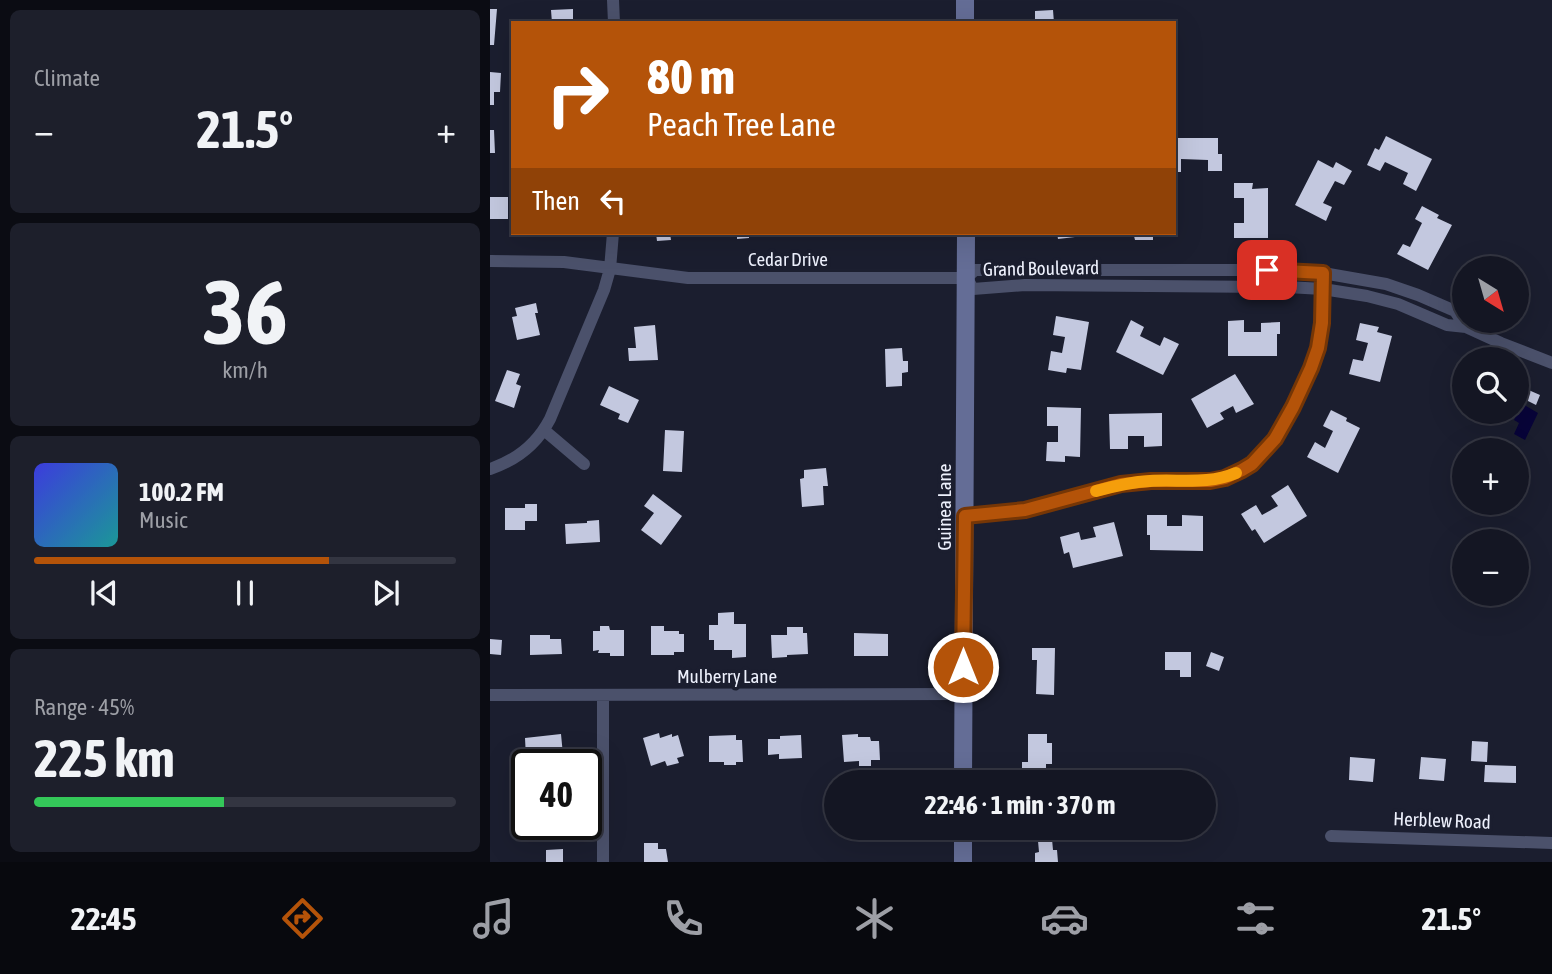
<!DOCTYPE html>
<html lang="en">
<head>
<meta charset="utf-8">
<style>
	:root { --surface:#141623; --page:#1d1f2b; --text:#f1f3f6; --muted:#9d9fa6; --line:#333541; --accent:#b45309 }
	body { margin:0; font-family:"Asap Condensed",sans-serif; background:var(--page); color:var(--text); height:100vh; display:flex; flex-direction:column; font-size:26px; white-space:nowrap }
	* { box-sizing:border-box; margin:0 }
	p { font-size:23px; color:var(--muted) }
	.icon { flex:none; width:38px; height:38px; fill:none; stroke:currentColor; stroke-width:2; stroke-linecap:round; stroke-linejoin:round }
	.map { position:relative; flex:1; overflow:hidden }
	.drawer { display:flex; flex-direction:column; gap:10px; padding:10px; background:#0b0c13; width:490px }
	.drawer>* { flex:none }
	.banner { position:absolute; left:21px; top:21px; width:665px; height:214px; border-radius:0px; box-shadow:0 7px 28px #0002,0 0 0 2px var(--line); background:#b45309; color:#fff; overflow:hidden }
	.needle { width:46px; rotate:143deg }
	.tools { position:absolute; left:962px; top:256px; display:grid; gap:14px }
	.tools a { display:grid; place-items:center; width:77px; height:77px; border-radius:50%; background:var(--surface); box-shadow:0 7px 28px #0002,0 0 0 2px var(--line); font-size:35px }
	.speed { position:absolute; left:21px; top:749px; display:flex; gap:14px; font-size:35px; font-weight:700; text-align:center }
	.speed>* { display:grid; place-content:center; width:91px; height:91px; border-radius:50%; background:var(--surface); box-shadow:0 7px 28px #0002,0 0 0 2px var(--line); line-height:1 }
	.speed .limit { border:4px solid #111; border-radius:10px; background:#fff; color:#111 }
	.pin { position:absolute; display:grid; place-items:center; width:60px; height:60px; color:#fff; margin:-30px; border-radius:14px; box-shadow:0 4px 10px #0006 }
	.me { position:absolute; width:77px; margin:-38px; rotate:0deg; stroke-linejoin:round; filter:drop-shadow(0 0 5px #0008) }
	.turn { display:flex; align-items:center; gap:24px; height:147px; padding:0 21px; font-size:32px }
	.turn .icon { width:91px; height:91px; stroke-width:2.5 }
	.turn b { display:block; font-size:49px; line-height:60px }
	.then { display:flex; align-items:center; height:66px; padding:0 21px; background:#0003; gap:14px; font-size:26px }
	.big { font-size:52px; font-weight:700; line-height:1.1 }
	.drawer .widget { flex:1; display:flex; flex-direction:column; justify-content:center; gap:10px; min-width:0; padding:0 24px; border-radius:10px; background:var(--page) }
	.drawer .dial { align-items:center; gap:0 }
	.dial b { font-size:91px; line-height:1 }
	.song { display:flex; align-items:center; gap:21px }
	.cover { width:84px; height:84px; border-radius:10px; background:linear-gradient(135deg,hsl(240 70% 55%),hsl(180 70% 35%)) }
	.played { height:7px; border-radius:4px; background:linear-gradient(90deg,var(--accent) 70%,var(--line) 70%) }
	.keys { display:flex; justify-content:space-around; direction:ltr }
	.heat { display:flex; justify-content:space-between; align-items:center; font-size:38px; direction:ltr }
	.charge { height:10px; border-radius:5px; background:linear-gradient(90deg,#34c759 45%,var(--line) 0) }
	.trip { position:absolute; left:334px; top:770px; width:392px; height:70px; border-radius:35px; background:var(--surface); box-shadow:0 7px 28px #0002,0 0 0 2px var(--line); font-weight:700; line-height:70px; text-align:center }
	.dock { display:flex; height:112px; justify-content:space-around; align-items:center; background:#08090e; color:var(--muted) }
	.dock .icon { width:49px; height:49px }
	.dock .on { color:var(--accent) }
	.dock b { font-size:32px; color:var(--text) }
	main { display:flex; flex:1; min-height:0 }
	.map>svg:first-child { display:block }
	.water { fill:#080439 }
	.building { fill:#c3c8df }
	.lines { fill:none; stroke-linecap:round; stroke-linejoin:round }
	.street { stroke:#4b516b; stroke-width:12 }
	.secondary { stroke:#646d96; stroke-width:18 }
	.route-casing { stroke:#753606; stroke-width:18 }
	.route { stroke:#b45309; stroke-width:12 }
	.slow { stroke:#f59e0b; stroke-width:12 }
	.labels { text-anchor:middle; dominant-baseline:central; stroke-width:7; stroke-linejoin:round; paint-order:stroke }
	.street-label { font-size:19px; fill:#eef1fd; stroke:#1b1e2f }
</style>
</head>
<body>
<main>
<section class="drawer">
<div class="widget"><p>Climate</p>
<div class="heat"><a>−</a><b class="big">21.5°</b><a>+</a></div>
</div>
<div class="widget dial"><b>36</b><p>km/h</p></div>
<div class="widget">
<div class="song"><i class="cover"></i><div><b>100.2 FM</b><p>Music</p></div></div>
<div class="played"></div>
<div class="keys"><svg class="icon" aria-label="previous" viewBox="0 0 24 24"><path d="M18 5L8 12l10 7zM5 5v14"/></svg><svg class="icon" aria-label="pause" viewBox="0 0 24 24"><path d="M8 5v14M16 5v14"/></svg><svg class="icon" aria-label="next" viewBox="0 0 24 24"><path d="M6 5l10 7-10 7zM19 5v14"/></svg></div>
</div>
<div class="widget"><p>Range · 45%</p><b class="big">225 km</b><div class="charge"></div></div>
</section>
<div class="map">
<svg width="1062" height="862" viewBox="0 0 1062 862">
	<rect width="100%" height="100%" fill="#1b1e2f"/>
	<path class="water" d="M1033,402L1036,404V406L1048,413L1035,440L1024,434L1029,423L1024,420Z"/>
	<path class="building" d="M0,9H7L4,45H0Z
		M83,9V23H62L61,10Z
		M563,10L564,23H545V11Z
		M0,72L11,73L10,92H4V105H0Z
		M0,130H4L5,153H0Z
		M896,136L942,159L926,191L913,184L918,173L895,162L890,171L877,165L885,148L889,150Z
		M684,138H728V154H732V171H718V160L691,159V172H684Z
		M828,160L843,168L846,162L862,171L854,185L845,181L833,203L842,207L836,221L805,205Z
		M744,183H763L762,189L778,188V238H744V223H754V198H744Z
		M0,197H18V219H0Z
		M932,206L949,215L947,218L962,225L938,270L907,254L913,244L920,247L932,223L925,219Z
		M166,233H180L181,240L167,241Z
		M247,233H259V238L247,239Z
		M567,233H584L585,237L568,239Z
		M630,233H663V240H645L644,236H630Z
		M46,303L48,313H45L50,335L27,340L22,317L27,316L25,308Z
		M566,316L599,322L591,370L577,368L576,373L558,370L561,351L572,353L575,337L563,335Z
		M641,320L654,327L650,336L670,346L674,337L689,344L673,375L626,352Z
		M754,320V332H771V323L790,322V334H787V356H738V321Z
		M870,323L889,327L887,332L902,336L890,382L859,374L863,359L873,361L878,343L866,340Z
		M165,325L168,360L139,361L138,348H146L144,327Z
		M412,348L413,361H418V372L412,373V386L396,387L395,349Z
		M17,370L30,374L26,384L31,386L24,408L5,401Z
		M745,374L764,404L746,413L743,406L730,413L734,419L717,428L701,399Z
		M119,386L149,400L138,423L128,419L130,414L110,405Z
		M1034,388L1050,395L1046,405L1030,397Z
		M557,407L591,408L590,457L575,456V462L556,461L557,442H568V426H557Z
		M841,410L857,418L856,421L870,428L848,473L817,457L825,442L835,448L843,431L833,426Z
		M672,413V446L654,447V436H638V449H620L619,414Z
		M175,430L194,431L192,472L173,471Z
		M336,468L338,486H333L334,505L312,507L310,479L314,478V470Z
		M798,485L817,516L774,543L765,529L762,531L751,514L766,505L772,515L788,506L781,496Z
		M163,494L192,516L171,545L151,530L164,513L154,506Z
		M35,504H47V521H35V530H15V508H35Z
		M657,515H677V526H692V515L713,516V551L660,550V535H657Z
		M109,520L110,542L76,544L75,524L97,523V521Z
		M624,522L633,556L583,568L579,552L574,554L570,537L589,532L591,540L606,537L603,527Z
		M244,612V624H256V657L242,658V650H224V640H219V625H228V613Z
		M110,626H119L120,630H134V656H120V653H108L109,650L103,651V631H110Z
		M161,626H174V631H189V634H194V652H184V655H161Z
		M297,627H313V633H317L318,654L297,655V657L282,658L281,635H297Z
		M364,633L398,634V656H364Z
		M40,635H60V639H71L72,654L40,655Z
		M0,639L12,640L11,655L0,654Z
		M542,648H565L564,695L546,694L547,660H542Z
		M675,652H701V677H690V670H675Z
		M721,652L734,657L729,671L716,666Z
		M169,733L170,738L182,734V737L188,735L194,756L187,758L189,763L177,766L175,761L161,766L153,738Z
		M71,734L73,755L36,758L35,738Z
		M368,734V737H380L381,741H389L390,760H381V766H369V761L354,762L352,735Z
		M538,734H557V743H562V764H556V777L532,778V762H538Z
		M246,735V740H252L253,762H246V765H234V762H219V736Z
		M311,735L312,758L289,759V754L278,755V739H290V736Z
		M982,741L998,742L997,762L981,761Z
		M860,757L885,759L883,782L859,780Z
		M931,757L956,759L954,781L929,779Z
		M995,765L1026,766V783L994,782Z
		M562,839L563,850H567L568,862H545V853L549,852L548,841Z
		M154,843H168V849H176L178,862H154Z
		M73,849V862H56V850Z"/>
	<g class="lines">
		<path class="street" d="M123,0L124,23
			M0,261L74,262L198,278H476
			M476,278L485,270H801L833,273L896,284L928,295L965,311L976,327
			M477,278L483,289L535,285L797,287L833,289L877,296L908,304L957,325L976,327L1011,343L1062,363
			M54,430L94,464
			M0,469C27,460 47,444 60,419L114,290L120,269L123,233
			M475,516C495,514 518,513 538,509C570,502 605,489 636,483C668,478 702,486 732,478C774,467 794,426 811,390C818,375 825,361 828,345C833,324 833,303 833,281
			M0,695L473,694
			M841,836L1062,843
			M113,862V695"/>
		<path class="secondary" d="M475,0V23
			M473,782L476,233
			M473,862V828"/>
	</g>
	<g class="lines">
		<g class="route-casing">
			<path id="route" d="M473,667L475,516L535,510L631,484L661,481H720L735,478L752,470L762,464L785,439L803,407L821,368L828,348L832,323L833,273L777,270"/>
		</g>
		<use href="#route" class="route"/>
		<path class="slow" d="M606,491C624,486 641,482 660,481C689,479 718,485 746,473"/>
	</g>
	<g class="labels">
		<g class="street-label">
			<text x="298" y="259">Cedar Drive</text>
			<text transform="translate(551 268) rotate(-1)">Grand Boulevard</text>
			<text transform="translate(454 507) rotate(-90)">Guinea Lane</text>
			<text x="237" y="676">Mulberry Lane</text>
			<text transform="translate(952 820) rotate(2)">Herblew Road</text>
		</g>
	</g>
</svg>
<div class="tools">
<a><svg class="needle" viewBox="-14 -14 28 28"><path d="M0-13l5 13h-10z" fill="#e53935"/><path d="M0 13l5-13h-10z" fill="#9d9fa6"/></svg></a>
<a><svg class="icon" aria-label="search" viewBox="0 0 24 24"><circle cx="10" cy="10" r="6"/><path d="M15 15l6 6"/></svg></a>
<a>+</a>
<a>−</a>
</div>
<div class="speed"><div class="limit">40</div></div>
<div class="pin" style="left:777px;top:270px;background:#d93025"><svg class="icon" aria-label="arrive" viewBox="0 0 24 24"><path d="M6 21V4h12l-3 4 3 4H6"/></svg></div>
<svg class="me" style="left:473px;top:667px" viewBox="-20 -20 40 40"><circle r="17" fill="#b45309" stroke="#fff" stroke-width="3"/><path d="M0-11L8 9 0 5-8 9z" fill="#fff"/></svg>
<div class="trip">22:46 · 1 min · 370 m</div>
<div class="banner">
<div class="turn"><svg class="icon" aria-label="right" viewBox="0 0 24 24"><path d="M7 20v-9h11M14 6l5 5-5 5"/></svg><div><b>80 m</b>Peach Tree Lane</div></div>
<div class="then">Then<svg class="icon" aria-label="left" viewBox="0 0 24 24"><path d="M17 20v-9H6M10 6l-5 5 5 5"/></svg></div>
</div>
</div>
</main>
<nav class="dock">
<b>22:45</b>
<svg class="icon on" aria-label="directions" viewBox="0 0 24 24"><path d="M12 3l9 9-9 9-9-9zM9 14v-3h6M13 9l2 2-2 2"/></svg>
<svg class="icon" aria-label="music" viewBox="0 0 24 24"><path d="M9 18V5l10-2v13"/><circle cx="6" cy="18" r="3"/><circle cx="16" cy="16" r="3"/></svg>
<svg class="icon" aria-label="phone" viewBox="0 0 24 24"><path d="M5 4h4l2 5-3 2q2 4 5 5l2-3 5 2v4C11 20 4 13 5 4z"/></svg>
<svg class="icon" aria-label="climate" viewBox="0 0 24 24"><path d="M12 3v18M4 7l16 10M4 17L20 7"/></svg>
<svg class="icon" aria-label="car" viewBox="0 0 24 24"><path d="M5 17H2v-5l4-1 3-4h7l3 4 3 1v5h-3M9 17h6M6 11h13"/><circle cx="7" cy="17" r="2"/><circle cx="17" cy="17" r="2"/></svg>
<svg class="icon" aria-label="filters" viewBox="0 0 24 24"><path d="M4 7h16M4 17h16"/><circle cx="9" cy="7" r="2"/><circle cx="15" cy="17" r="2"/></svg>
<b>21.5°</b>
</nav>
</body>
</html>
